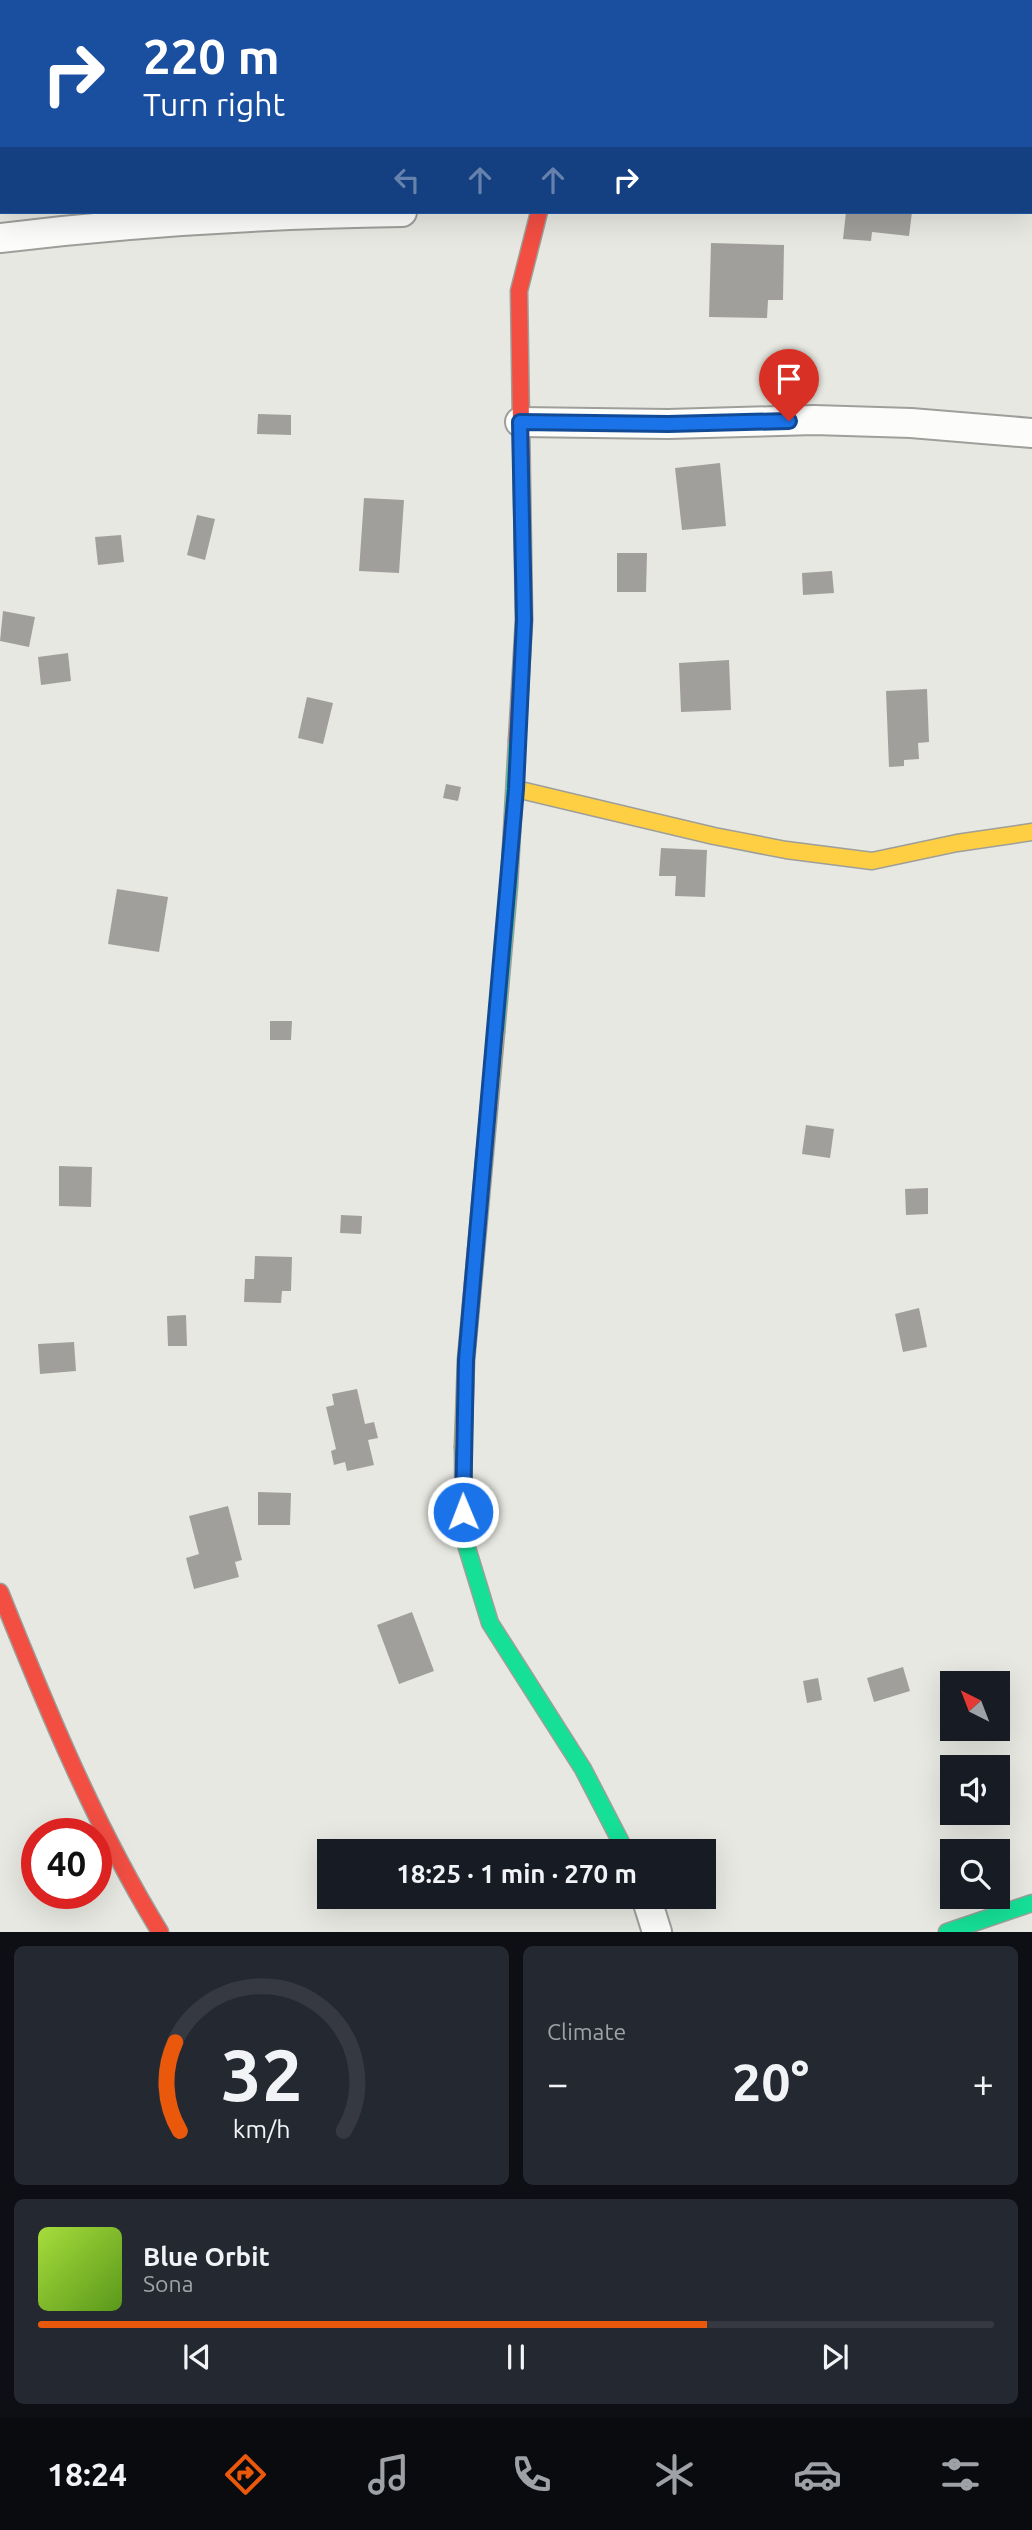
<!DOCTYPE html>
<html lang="en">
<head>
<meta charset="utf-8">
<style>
	:root { --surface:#171b24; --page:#242831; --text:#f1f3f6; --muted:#9ea1a6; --line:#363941; --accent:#ea580c }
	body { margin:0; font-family:Ubuntu,sans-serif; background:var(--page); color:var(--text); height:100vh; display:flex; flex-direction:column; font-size:26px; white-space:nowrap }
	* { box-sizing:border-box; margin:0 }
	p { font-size:23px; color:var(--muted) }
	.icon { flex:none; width:38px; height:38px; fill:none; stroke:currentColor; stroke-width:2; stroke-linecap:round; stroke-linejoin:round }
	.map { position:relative; height:1932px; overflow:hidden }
	.panel { display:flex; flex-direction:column; gap:14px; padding:14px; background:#0d0f14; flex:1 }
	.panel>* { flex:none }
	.banner { position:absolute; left:0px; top:0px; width:1032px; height:214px; box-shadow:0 7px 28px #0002; background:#1a4fa0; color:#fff; overflow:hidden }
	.needle { width:46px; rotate:318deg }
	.buttons { position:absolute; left:940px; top:1671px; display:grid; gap:14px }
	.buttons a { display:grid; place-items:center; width:70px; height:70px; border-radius:0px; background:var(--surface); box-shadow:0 7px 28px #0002; font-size:35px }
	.speed { position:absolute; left:21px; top:1818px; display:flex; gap:14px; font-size:35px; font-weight:700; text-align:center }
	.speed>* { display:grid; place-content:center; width:91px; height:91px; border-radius:50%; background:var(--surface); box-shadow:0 7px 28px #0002; line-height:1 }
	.speed .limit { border:10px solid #d22; background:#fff; color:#111 }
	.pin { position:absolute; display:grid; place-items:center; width:60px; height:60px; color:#fff; margin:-72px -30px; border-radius:50% 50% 50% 0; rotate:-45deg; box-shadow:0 0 7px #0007 }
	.pin .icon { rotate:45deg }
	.me { position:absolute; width:77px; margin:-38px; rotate:359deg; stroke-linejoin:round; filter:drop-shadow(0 0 5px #0008) }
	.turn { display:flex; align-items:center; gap:24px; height:147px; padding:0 28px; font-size:32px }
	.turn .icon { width:91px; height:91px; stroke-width:2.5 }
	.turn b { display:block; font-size:49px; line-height:60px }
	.lanes { display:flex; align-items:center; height:66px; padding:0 28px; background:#0003; justify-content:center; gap:35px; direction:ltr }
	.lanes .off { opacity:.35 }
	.big { font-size:52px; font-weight:700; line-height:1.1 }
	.panel .widget { flex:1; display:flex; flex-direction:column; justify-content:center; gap:10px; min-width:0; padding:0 24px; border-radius:10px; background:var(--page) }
	.panel .dial { align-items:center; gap:0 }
	.dial svg { height:182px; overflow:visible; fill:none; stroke:var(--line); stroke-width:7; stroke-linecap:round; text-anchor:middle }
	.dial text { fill:var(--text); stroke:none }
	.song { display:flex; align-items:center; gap:21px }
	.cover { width:84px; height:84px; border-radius:10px; background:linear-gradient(135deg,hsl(80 70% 55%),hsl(90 70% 35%)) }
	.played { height:7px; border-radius:4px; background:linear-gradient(90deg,var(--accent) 70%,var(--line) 70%) }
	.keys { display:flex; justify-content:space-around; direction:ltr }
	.heat { display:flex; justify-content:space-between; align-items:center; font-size:38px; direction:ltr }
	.panel .tiles { flex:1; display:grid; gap:14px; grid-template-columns:1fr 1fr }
	.widget:last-child { grid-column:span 2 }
	.trip { position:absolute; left:317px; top:1839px; width:399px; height:70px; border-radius:0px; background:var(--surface); box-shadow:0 7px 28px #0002; font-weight:700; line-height:70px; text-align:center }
	.menu { display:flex; height:112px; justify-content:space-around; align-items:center; background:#090b0e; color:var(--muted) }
	.menu .icon { width:49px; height:49px }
	.menu .selected { color:var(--accent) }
	.menu b { font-size:32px; color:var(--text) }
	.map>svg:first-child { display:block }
	.building { fill:#a09f9c }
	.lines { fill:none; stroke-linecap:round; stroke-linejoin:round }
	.street-casing { stroke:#9e9e9a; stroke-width:32 }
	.fast-casing { stroke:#9e9e9a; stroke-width:19 }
	.slow-casing { stroke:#9e9e9a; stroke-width:19 }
	.jam-casing { stroke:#9e9e9a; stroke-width:19 }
	.street { stroke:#fcfcfb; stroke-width:28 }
	.fast { stroke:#16e098; stroke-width:16 }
	.slow { stroke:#ffcf43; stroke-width:16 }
	.jam { stroke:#f24e42; stroke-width:16 }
	.route-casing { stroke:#114b97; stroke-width:18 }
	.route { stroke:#1a73e8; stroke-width:12 }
</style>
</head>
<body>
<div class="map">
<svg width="1032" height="1932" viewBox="0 0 1032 1932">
	<rect width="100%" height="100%" fill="#e8e8e2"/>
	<path class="building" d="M846,212H912L909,236L872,232L871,241L843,239Z
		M711,243L784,245L783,300H768L767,318L709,317Z
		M258,414L291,415V435L257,434Z
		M720,463L726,526L682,530L675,468Z
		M364,498L404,500L399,573L359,571Z
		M197,515L215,519L205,560L187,555Z
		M121,535L124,562L98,565L95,537Z
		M617,553H647L646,592H617Z
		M832,571L834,593L803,595L802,573Z
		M3,611L35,617L29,647L0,641Z
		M68,653L71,681L41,685L38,657Z
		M729,660L731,710L681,712L679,663Z
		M927,689L929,742L918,743L919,759L904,760V766L889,767L886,691Z
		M307,697L333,703L323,744L298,738Z
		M446,784L461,787L458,801L443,798Z
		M661,848L707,850L705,897L675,896L676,876H659Z
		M117,889L168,897L159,952L108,944Z
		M270,1021H292L291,1040H270Z
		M806,1125L834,1129L830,1158L802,1154Z
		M59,1166L92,1167L91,1207L59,1206Z
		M928,1188V1214L906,1215L905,1189Z
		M341,1215L362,1216L361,1234L340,1233Z
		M255,1256L292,1257L291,1291H282L281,1303L244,1302L245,1279H254Z
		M919,1308L927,1347L903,1352L895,1314Z
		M186,1315L187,1346H168L167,1316Z
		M74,1342L76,1371L40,1374L38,1344Z
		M357,1389L365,1424L374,1422L378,1438L368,1440L374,1465L347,1471L345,1462L334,1465L331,1451L336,1449L326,1407L334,1405L332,1394Z
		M258,1492L291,1493L290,1525H258Z
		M228,1506L242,1560L235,1562L239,1577L194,1589L186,1558L199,1554L189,1516Z
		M412,1612L434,1671L399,1684L377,1625Z
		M903,1667L910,1691L874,1702L867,1678Z
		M818,1678L822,1700L807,1703L803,1681Z"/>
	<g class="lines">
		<g class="street-casing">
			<path id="street" d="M582,2L583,0
				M0,130L2,131
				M0,238C133,222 268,214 402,212
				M520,422L668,424L814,420L911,423L1032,433
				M646,1897L657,1932"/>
		</g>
		<g class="fast-casing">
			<path id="fast" d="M496,1032L509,886L517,740
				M463,1447L464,1538L490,1623L583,1769L626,1852
				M947,1932L1032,1903"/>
		</g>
		<g class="slow-casing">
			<path id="slow" d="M516,789L714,836L786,850L872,861L957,843L1032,832
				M463,1447L466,1360L496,1032"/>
		</g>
		<g class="jam-casing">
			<path id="jam" d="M517,740L524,620L519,291L539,212
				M0,1592C47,1709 94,1824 160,1932"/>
		</g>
		<use href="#street" class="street"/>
		<use href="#fast" class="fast"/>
		<use href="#slow" class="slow"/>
		<use href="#jam" class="jam"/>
	</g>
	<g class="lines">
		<g class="route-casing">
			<path id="route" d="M463,1512L466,1360L516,789L524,620L520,422L668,424L789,421"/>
		</g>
		<use href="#route" class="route"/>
	</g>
</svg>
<div class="buttons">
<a><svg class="needle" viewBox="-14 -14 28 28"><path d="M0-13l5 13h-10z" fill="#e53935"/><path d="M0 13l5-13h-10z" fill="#9ea1a6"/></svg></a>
<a><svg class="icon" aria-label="sound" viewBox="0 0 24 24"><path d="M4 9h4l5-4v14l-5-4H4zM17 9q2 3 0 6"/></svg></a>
<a><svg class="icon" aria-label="search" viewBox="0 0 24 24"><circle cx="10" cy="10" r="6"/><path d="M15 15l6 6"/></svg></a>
</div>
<div class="speed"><div class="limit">40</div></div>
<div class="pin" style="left:789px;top:421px;background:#d93025"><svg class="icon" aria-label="arrive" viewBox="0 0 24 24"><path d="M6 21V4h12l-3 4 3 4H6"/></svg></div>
<svg class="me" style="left:463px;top:1512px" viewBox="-20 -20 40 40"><circle r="17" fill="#1a73e8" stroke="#fff" stroke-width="3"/><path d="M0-11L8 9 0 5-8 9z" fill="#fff"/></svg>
<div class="trip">18:25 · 1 min · 270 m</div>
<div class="banner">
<div class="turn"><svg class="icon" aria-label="right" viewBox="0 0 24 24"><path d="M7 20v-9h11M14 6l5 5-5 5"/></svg><div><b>220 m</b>Turn right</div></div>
<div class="lanes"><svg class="icon off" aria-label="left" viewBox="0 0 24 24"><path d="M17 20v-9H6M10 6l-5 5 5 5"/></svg><svg class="icon off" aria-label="ahead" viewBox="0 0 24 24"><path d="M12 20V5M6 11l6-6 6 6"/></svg><svg class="icon off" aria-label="ahead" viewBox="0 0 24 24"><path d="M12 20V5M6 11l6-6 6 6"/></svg><svg class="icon" aria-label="right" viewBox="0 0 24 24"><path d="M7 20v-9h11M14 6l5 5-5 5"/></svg></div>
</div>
</div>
<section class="panel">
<div class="tiles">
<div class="widget dial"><svg viewBox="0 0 100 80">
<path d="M14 69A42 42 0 1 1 86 69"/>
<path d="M14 69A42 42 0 0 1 12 30" stroke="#ea580c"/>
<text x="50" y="56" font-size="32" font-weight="700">32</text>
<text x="50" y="72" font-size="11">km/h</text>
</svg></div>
<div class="widget"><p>Climate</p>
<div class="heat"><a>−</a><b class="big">20°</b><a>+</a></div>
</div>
<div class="widget">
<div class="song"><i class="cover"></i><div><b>Blue Orbit</b><p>Sona</p></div></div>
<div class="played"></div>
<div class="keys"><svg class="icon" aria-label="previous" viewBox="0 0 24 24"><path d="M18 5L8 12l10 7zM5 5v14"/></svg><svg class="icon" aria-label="pause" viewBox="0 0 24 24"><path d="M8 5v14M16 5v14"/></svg><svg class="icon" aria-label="next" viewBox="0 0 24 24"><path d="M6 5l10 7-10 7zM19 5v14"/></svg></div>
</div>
</div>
</section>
<nav class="menu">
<b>18:24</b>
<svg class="icon selected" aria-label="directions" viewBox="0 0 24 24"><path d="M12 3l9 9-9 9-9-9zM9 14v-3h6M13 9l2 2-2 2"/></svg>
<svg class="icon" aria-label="music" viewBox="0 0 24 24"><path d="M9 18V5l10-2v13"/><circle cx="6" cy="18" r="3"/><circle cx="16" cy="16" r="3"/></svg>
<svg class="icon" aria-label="phone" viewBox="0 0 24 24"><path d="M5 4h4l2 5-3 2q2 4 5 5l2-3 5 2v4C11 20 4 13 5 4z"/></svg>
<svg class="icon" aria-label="climate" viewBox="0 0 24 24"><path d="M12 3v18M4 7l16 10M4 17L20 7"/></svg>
<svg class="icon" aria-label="car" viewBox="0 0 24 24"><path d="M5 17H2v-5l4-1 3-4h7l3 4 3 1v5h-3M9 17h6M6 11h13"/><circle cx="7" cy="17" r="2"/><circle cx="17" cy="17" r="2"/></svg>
<svg class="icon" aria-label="filters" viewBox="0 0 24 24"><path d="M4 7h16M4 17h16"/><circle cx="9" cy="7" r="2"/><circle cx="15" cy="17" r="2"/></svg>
</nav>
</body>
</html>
